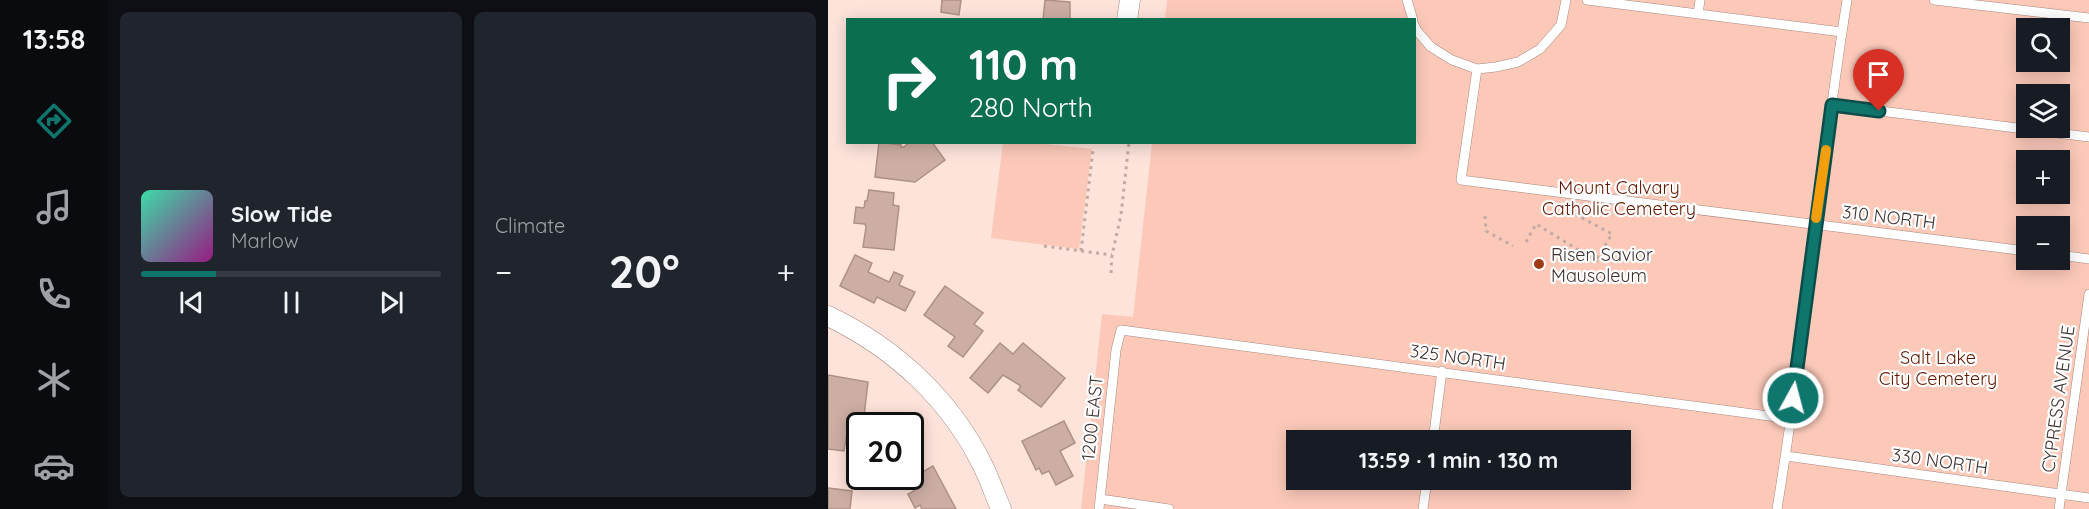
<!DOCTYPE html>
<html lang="en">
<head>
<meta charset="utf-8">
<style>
	:root { --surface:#171b24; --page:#20242c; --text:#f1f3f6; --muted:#9ea1a6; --line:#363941; --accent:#0f766e }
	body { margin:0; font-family:Quicksand,sans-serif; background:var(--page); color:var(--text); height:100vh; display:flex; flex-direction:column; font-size:22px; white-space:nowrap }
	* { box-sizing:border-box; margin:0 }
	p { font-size:20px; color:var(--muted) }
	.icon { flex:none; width:33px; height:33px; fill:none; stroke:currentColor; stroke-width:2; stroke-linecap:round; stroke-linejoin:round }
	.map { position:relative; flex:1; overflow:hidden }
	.panel { display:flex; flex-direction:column; gap:12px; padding:12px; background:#0d0f14; width:720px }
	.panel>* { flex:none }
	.banner { position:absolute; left:18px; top:18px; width:570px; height:126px; border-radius:0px; box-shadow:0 3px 15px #0003; background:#0b6e4f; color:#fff; overflow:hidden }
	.tools { position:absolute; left:1188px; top:18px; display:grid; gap:12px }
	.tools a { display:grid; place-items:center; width:54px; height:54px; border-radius:0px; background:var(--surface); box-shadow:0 3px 15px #0003; font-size:30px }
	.speed { position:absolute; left:18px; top:412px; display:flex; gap:12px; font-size:30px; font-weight:700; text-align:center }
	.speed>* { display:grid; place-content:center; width:78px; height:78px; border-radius:50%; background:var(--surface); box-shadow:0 3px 15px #0003; line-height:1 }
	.speed .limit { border:3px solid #111; border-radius:9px; background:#fff; color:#111 }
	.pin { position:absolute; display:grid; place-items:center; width:51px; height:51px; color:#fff; margin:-62px -26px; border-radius:50% 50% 50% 0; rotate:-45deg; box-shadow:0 0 6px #0007 }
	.pin .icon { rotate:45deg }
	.me { position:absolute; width:66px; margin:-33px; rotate:7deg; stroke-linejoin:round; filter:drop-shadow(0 0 4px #0008) }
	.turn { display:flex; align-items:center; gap:21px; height:126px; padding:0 24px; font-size:27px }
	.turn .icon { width:78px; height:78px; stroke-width:2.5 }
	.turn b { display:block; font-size:42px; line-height:51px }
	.big { font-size:45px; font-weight:800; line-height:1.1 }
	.panel .tile { flex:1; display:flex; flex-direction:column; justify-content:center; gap:9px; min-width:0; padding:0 21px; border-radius:9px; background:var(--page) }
	.song { display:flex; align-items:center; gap:18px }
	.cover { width:72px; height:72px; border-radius:9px; background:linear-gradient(135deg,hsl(160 70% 55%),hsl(310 70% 35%)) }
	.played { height:6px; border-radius:3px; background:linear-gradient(90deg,var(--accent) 25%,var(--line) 25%) }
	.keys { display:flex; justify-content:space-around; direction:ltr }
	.heat { display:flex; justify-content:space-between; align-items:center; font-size:33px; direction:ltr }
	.panel .tiles { flex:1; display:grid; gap:12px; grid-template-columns:repeat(2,1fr) }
	.trip { position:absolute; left:458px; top:430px; width:345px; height:60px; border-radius:0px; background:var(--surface); box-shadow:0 3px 15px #0003; font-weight:800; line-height:60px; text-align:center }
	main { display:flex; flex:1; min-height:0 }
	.tabs { display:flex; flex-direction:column; width:108px; justify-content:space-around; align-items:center; background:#090b0e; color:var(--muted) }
	.tabs .icon { width:42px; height:42px }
	.tabs .on { color:var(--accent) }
	.tabs b { font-size:27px; color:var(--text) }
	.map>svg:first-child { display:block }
	.green { fill:#fcc9b9; fill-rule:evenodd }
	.building { fill:#cdaea4; stroke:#ae9086; stroke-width:1.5 }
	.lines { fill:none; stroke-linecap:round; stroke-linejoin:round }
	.service-casing { stroke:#a6887e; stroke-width:10 }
	.minor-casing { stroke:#a6887e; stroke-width:21 }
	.path { stroke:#c0aaa3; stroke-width:3; stroke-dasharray:3 4.5; stroke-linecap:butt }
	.service { stroke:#fff; stroke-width:9 }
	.minor { stroke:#fff; stroke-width:20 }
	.route-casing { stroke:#0a4d48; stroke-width:15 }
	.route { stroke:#0f766e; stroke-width:10 }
	.slow { stroke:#f59e0b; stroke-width:10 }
	.poi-dot { fill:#a03a14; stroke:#fff; stroke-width:2 }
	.labels { text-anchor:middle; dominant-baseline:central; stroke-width:4.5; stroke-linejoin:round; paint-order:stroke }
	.park-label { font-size:18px; fill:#621900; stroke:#fff }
	.street-label { font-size:18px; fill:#3f322e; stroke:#fff }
	.poi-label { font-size:18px; fill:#3f322e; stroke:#fff; text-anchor:start }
</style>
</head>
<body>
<main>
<nav class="tabs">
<b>13:58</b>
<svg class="icon on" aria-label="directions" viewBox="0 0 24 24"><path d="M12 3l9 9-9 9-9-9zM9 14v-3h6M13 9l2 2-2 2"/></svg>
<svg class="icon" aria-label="music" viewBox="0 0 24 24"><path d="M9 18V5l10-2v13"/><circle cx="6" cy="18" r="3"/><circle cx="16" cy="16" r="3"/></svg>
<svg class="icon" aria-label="phone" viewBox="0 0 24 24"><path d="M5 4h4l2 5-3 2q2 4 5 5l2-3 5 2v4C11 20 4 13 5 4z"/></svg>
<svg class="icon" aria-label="climate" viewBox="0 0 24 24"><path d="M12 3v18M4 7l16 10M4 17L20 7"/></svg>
<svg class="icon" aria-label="car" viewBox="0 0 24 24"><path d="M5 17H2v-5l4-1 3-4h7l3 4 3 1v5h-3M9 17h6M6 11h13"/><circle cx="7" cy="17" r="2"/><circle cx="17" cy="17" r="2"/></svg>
</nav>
<section class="panel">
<div class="tiles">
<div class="tile">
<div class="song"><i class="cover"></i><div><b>Slow Tide</b><p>Marlow</p></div></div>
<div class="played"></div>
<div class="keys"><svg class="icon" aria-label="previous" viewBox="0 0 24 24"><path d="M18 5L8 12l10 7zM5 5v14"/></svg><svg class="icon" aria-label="pause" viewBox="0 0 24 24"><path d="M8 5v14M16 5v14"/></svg><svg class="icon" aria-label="next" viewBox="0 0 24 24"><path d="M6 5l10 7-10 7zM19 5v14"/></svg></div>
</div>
<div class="tile"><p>Climate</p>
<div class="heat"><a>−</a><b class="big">20°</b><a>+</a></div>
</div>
</div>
</section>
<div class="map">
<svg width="1261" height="509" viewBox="0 0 1261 509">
	<rect width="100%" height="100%" fill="#fde3da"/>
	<path class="green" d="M339,0H1261V509H253L274,314L305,317L324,143L586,142V20L337,19ZM1198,28H1232V62H1198ZM1198,94H1232V128H1198ZM1198,160H1232V194H1198ZM1198,226H1232V260H1198ZM468,441H792V480H468Z
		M175,143H209L264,149L251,249L163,238Z"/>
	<path class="building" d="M114,0H133L131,15L113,12Z
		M217,0L242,2V20H215Z
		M51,142L73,145V147H76L82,142H104L117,160L87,182L47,177Z
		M41,190L66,193L65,205L71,206L66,250L35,247L38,227L37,224L26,223L28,207L36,208L37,201H39Z
		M27,255L44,263L40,272L61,282L66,272L75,276L71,285L87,292L77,311L49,297L46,303L12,286Z
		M117,286L155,313L146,324L155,331L135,357L120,346L127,337L96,315Z
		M172,343L185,354L195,343L237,378L213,407L190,390L193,386L175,375L160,393L142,378Z
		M0,375L40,382L36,416L22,414L16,451L0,449Z
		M236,421L247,443L232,451L245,476L228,485L221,471L214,474L211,468L208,470L194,441Z
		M105,466L128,509H94L92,505L87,508L80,494L86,491L80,480Z
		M0,488L24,491L22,509H0Z"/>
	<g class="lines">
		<g class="service-casing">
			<path id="service" d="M579,0L585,20
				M759,0L1014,32
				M1106,0L1261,18
				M870,14L872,0
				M586,25L589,31L603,47L624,60L649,69L668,67L690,62L712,49L733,25L738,0
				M649,69L633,180L1198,251
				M1004,105L1261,137
				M1232,255L1261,259
				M605,441L614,371
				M958,456L1261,498
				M272,499L341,509
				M271,509L288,350L293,330L963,419
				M595,509L599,480
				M949,509C977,340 992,169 1019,0
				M1231,509L1261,294"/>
		</g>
		<g class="minor-casing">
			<path id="minor" d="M299,20L302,0
				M0,316C67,348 123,400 155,466C162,480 167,495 173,509"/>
		</g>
		<path class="path" d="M746,208L745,213L784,234L768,260
			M657,216L658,231L685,246
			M698,242L708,224L772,263
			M216,246L284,255
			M253,251L265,150
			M283,273L284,255L293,215L301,142"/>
		<use href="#service" class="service"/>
		<use href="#minor" class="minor"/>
	</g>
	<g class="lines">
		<g class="route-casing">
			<path id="route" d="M965,398L1004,105L1051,111"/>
		</g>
		<use href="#route" class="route"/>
		<path class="slow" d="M988,218L998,150"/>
	</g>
	<circle class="poi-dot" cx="711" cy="264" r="6"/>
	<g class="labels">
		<g class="park-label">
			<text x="791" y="187">Mount Calvary<tspan x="791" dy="21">Catholic Cemetery</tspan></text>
			<text x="1110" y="357">Salt Lake<tspan x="1110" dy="21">City Cemetery</tspan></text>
		</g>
		<g class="street-label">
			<text transform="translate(1061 217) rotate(7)">310 NORTH</text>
			<text transform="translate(630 357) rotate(8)">325 NORTH</text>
			<text transform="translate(1230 399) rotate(-82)">CYPRESS AVENUE</text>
			<text transform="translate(264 418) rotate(-84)">1200 EAST</text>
			<text transform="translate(1112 461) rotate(8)">330 NORTH</text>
		</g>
		<g class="poi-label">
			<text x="723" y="254">Risen Savior<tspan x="723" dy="21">Mausoleum</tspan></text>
		</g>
	</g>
</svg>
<div class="tools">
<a><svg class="icon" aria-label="search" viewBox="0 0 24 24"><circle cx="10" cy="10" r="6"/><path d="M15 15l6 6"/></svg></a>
<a><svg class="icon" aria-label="layers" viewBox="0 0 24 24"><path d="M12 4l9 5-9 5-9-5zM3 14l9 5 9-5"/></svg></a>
<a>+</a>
<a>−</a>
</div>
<div class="speed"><div class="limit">20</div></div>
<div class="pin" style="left:1051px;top:111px;background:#d93025"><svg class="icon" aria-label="arrive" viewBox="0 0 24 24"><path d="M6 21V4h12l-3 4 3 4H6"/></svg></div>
<svg class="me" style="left:965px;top:398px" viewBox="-20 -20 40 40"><circle r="17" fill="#0f766e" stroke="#fff" stroke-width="3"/><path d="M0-11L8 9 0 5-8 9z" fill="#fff"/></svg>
<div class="trip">13:59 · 1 min · 130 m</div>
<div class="banner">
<div class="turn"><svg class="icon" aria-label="right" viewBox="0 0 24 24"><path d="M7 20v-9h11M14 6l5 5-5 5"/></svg><div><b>110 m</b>280 North</div></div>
</div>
</div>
</main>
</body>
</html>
